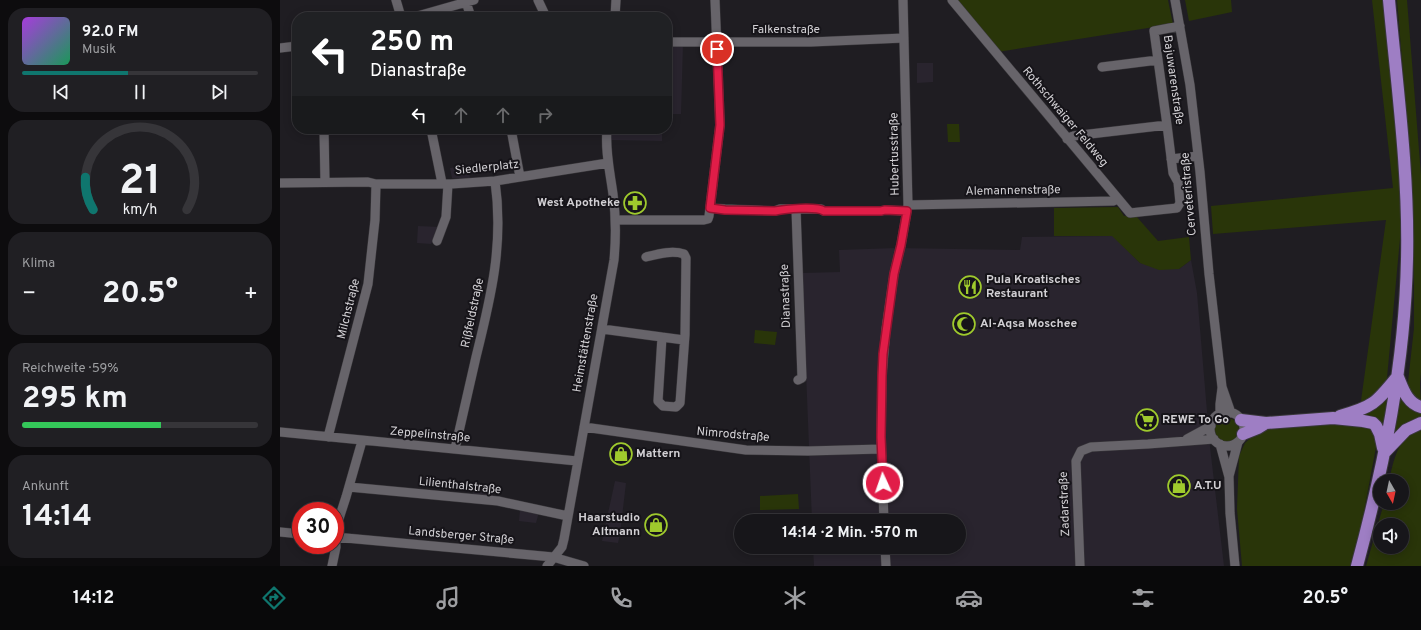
<!DOCTYPE html>
<html lang="de">
<head>
<meta charset="utf-8">
<style>
	:root { --surface:#17161a; --page:#201f23; --text:#f1f3f6; --muted:#9e9fa2; --line:#363539; --accent:#0f766e }
	body { margin:0; font-family:Overpass,sans-serif; background:var(--page); color:var(--text); height:100vh; display:flex; flex-direction:column; font-size:15px; white-space:nowrap }
	* { box-sizing:border-box; margin:0 }
	p { font-size:13px; color:var(--muted) }
	.icon { flex:none; width:22px; height:22px; fill:none; stroke:currentColor; stroke-width:2; stroke-linecap:round; stroke-linejoin:round }
	.map { position:relative; flex:1; overflow:hidden }
	.panel { display:flex; flex-direction:column; gap:8px; padding:8px; background:#0d0c0e; width:280px }
	.panel>* { flex:none }
	.hud { position:absolute; left:12px; top:12px; width:380px; height:122px; border-radius:16px; box-shadow:0 2px 10px #0003,0 0 0 1px var(--line); background:#202124; color:#fff; overflow:hidden }
	.needle { width:26px; rotate:171deg }
	.fabs { position:absolute; left:1093px; top:474px; display:grid; gap:8px }
	.fabs a { display:grid; place-items:center; width:36px; height:36px; border-radius:50%; background:var(--surface); box-shadow:0 2px 10px #0003,0 0 0 1px var(--line); font-size:20px }
	.speed { position:absolute; left:12px; top:502px; display:flex; gap:8px; font-size:20px; font-weight:700; text-align:center }
	.speed>* { display:grid; place-content:center; width:52px; height:52px; border-radius:50%; background:var(--surface); box-shadow:0 2px 10px #0003,0 0 0 1px var(--line); line-height:1 }
	.speed .limit { border:6px solid #d22; background:#fff; color:#111 }
	.pin { position:absolute; display:grid; place-items:center; width:34px; height:34px; color:#fff; margin:-17px; border:2px solid #fff; border-radius:50%; box-shadow:0 1px 4px #0007 }
	.me { position:absolute; width:44px; margin:-22px; rotate:357deg; stroke-linejoin:round; filter:drop-shadow(0 0 3px #0008) }
	.turn { display:flex; align-items:center; gap:14px; height:84px; padding:0 12px; font-size:18px }
	.turn .icon { width:52px; height:52px; stroke-width:2.5 }
	.turn b { display:block; font-size:28px; line-height:34px }
	.lanes { display:flex; align-items:center; height:38px; padding:0 12px; background:#0003; justify-content:center; gap:20px; direction:ltr }
	.lanes .off { opacity:.35 }
	.big { font-size:30px; font-weight:700; line-height:1.1 }
	.panel .card { flex:1; display:flex; flex-direction:column; justify-content:center; gap:6px; min-width:0; padding:0 14px; border-radius:16px; background:var(--page) }
	.panel .dial { align-items:center; gap:0 }
	.dial svg { height:104px; overflow:visible; fill:none; stroke:var(--line); stroke-width:7; stroke-linecap:round; text-anchor:middle }
	.dial text { fill:var(--text); stroke:none }
	.song { display:flex; align-items:center; gap:12px }
	.cover { width:48px; height:48px; border-radius:6px; background:linear-gradient(135deg,hsl(280 70% 55%),hsl(150 70% 35%)) }
	.played { height:4px; border-radius:2px; background:linear-gradient(90deg,var(--accent) 45%,var(--line) 45%) }
	.keys { display:flex; justify-content:space-around; direction:ltr }
	.heat { display:flex; justify-content:space-between; align-items:center; font-size:22px; direction:ltr }
	.charge { height:6px; border-radius:3px; background:linear-gradient(90deg,#34c759 59%,var(--line) 0) }
	.trip { position:absolute; left:454px; top:514px; width:232px; height:40px; border-radius:20px; background:var(--surface); box-shadow:0 2px 10px #0003,0 0 0 1px var(--line); font-weight:700; line-height:40px; text-align:center }
	.menu { display:flex; height:64px; justify-content:space-around; align-items:center; background:#09090a; color:var(--muted) }
	.menu .icon { width:28px; height:28px }
	.menu .selected { color:var(--accent) }
	.menu b { font-size:18px; color:var(--text) }
	main { display:flex; flex:1; min-height:0 }
	.map>svg:first-child { display:block }
	.built { fill:#29242e }
	.green { fill:#293509; fill-rule:evenodd }
	.lines { fill:none; stroke-linecap:round; stroke-linejoin:round }
	.minor-casing { stroke:#39373b; stroke-width:10 }
	.highway-casing { stroke:#39373b; stroke-width:14 }
	.minor { stroke:#67646a; stroke-width:9 }
	.highway { stroke:#9e7ec4; stroke-width:12 }
	.route-casing { stroke:#92132f; stroke-width:10 }
	.route { stroke:#e11d48; stroke-width:7 }
	.labels { text-anchor:middle; dominant-baseline:central; stroke-width:4; stroke-linejoin:round; paint-order:stroke }
	.street-label { font-size:12px; fill:#d2d0d4; stroke:#161419 }
	.poi-label { font-size:12px; font-weight:bold; fill:#d2d0d4; stroke:#161419; text-anchor:start }
</style>
</head>
<body>
<main>
<section class="panel">
<div class="card">
<div class="song"><i class="cover"></i><div><b>92.0 FM</b><p>Musik</p></div></div>
<div class="played"></div>
<div class="keys"><svg class="icon" aria-label="previous" viewBox="0 0 24 24"><path d="M18 5L8 12l10 7zM5 5v14"/></svg><svg class="icon" aria-label="pause" viewBox="0 0 24 24"><path d="M8 5v14M16 5v14"/></svg><svg class="icon" aria-label="next" viewBox="0 0 24 24"><path d="M6 5l10 7-10 7zM19 5v14"/></svg></div>
</div>
<div class="card dial"><svg viewBox="0 0 100 80">
<path d="M14 69A42 42 0 1 1 86 69"/>
<path d="M14 69A42 42 0 0 1 8 44" stroke="#0f766e"/>
<text x="50" y="56" font-size="32" font-weight="700">21</text>
<text x="50" y="72" font-size="11">km/h</text>
</svg></div>
<div class="card"><p>Klima</p>
<div class="heat"><a>−</a><b class="big">20.5°</b><a>+</a></div>
</div>
<div class="card"><p>Reichweite · 59%</p><b class="big">295 km</b><div class="charge"></div></div>
<div class="card"><p>Ankunft</p><b class="big">14:14</b></div>
</section>
<div class="map">
<svg width="1141" height="566" viewBox="0 0 1141 566">
	<rect width="100%" height="100%" fill="#1f1d22"/>
	<path class="built" d="M403,43L401,114H387V44Z
		M637,63H653V82L637,83Z
		M329,129H382V141L328,140Z
		M188,165L190,178H172L170,168Z
		M138,226L160,227L151,244L137,243Z
		M833,236L860,263L899,269L911,260L917,293L930,447L944,566H534L533,547H679V521H532L522,273L560,272L559,250L616,248L740,250L742,237Z
		M335,481L346,483L340,534L338,543L322,541Z
		M194,486L214,488L213,497L193,495Z
		M240,510L259,512L256,523L239,521Z"/>
	<path class="green" d="M675,0H888L893,24L718,52Z
		M905,0H951L952,12L909,21Z
		M1092,0H1103L1117,131L1121,228L1107,378L1104,386L1080,408L1106,220L933,234L931,206L1113,188Z
		M1117,0H1127L1141,175V372L1140,384L1141,403L1129,395L1128,382L1134,328V255L1131,166Z
		M667,124H679L680,142H668Z
		M838,207L844,216H856L878,241L909,237L911,260L899,269L879,270L860,263L832,236H774V208Z
		M475,330L497,332L495,345L474,343Z
		M1121,390L1141,412V420L1114,440Z
		M1108,394L1103,426L1074,415Z
		M935 430a12 12 0 1 1 24 0a12 12 0 1 1-24 0Z
		M1049,422L1085,424L1094,429L1097,442L1082,522L1070,566H962L957,509L959,456L965,443L975,434L986,429L1004,426Z
		M1141,429V566H1086L1104,503H1122V481H1109C1114,460 1117,437 1141,429ZM1100,525H1122V547H1100Z
		M518,494L519,509L480,510V496Z"/>
	<g class="lines">
		<g class="minor-casing">
			<path id="minor" d="M116,0L121,17
				M258,0L266,17
				M672,0L850,213L897,208L900,203L898,182L893,173L887,125L874,31L900,26
				M895,0L910,85L920,172L929,274L942,387L951,413
				M186,2L191,17
				M134,17L194,0
				M335,17L336,0
				M387,42H531L624,38
				M0,48L17,46
				M822,67L878,60
				M44,129L45,182
				M151,129L162,183
				M231,129L240,177
				M787,139L793,136L887,125
				M891,159L918,156
				M0,183L88,182L96,184H171L215,181L328,163
				M628,205L833,201L838,199
				M431,208L445,209L495,211L500,209H541L544,211H601L605,210L627,211
				M516,209L522,378L518,380
				M336,220H424L428,219L429,216L440,125L435,0
				M157,241L166,217L168,184
				M366,257C378,254 392,250 404,254L406,258L405,335L400,403L396,407L383,406L378,401L382,337
				M322,329L404,340
				M930 429a17 17 0 1 1 34 0a17 17 0 1 1-34 0Z
				M940,414V404L942,388
				M304,427L466,450L528,451L601,449
				M0,432L297,461
				M48,437L88,284L95,220L96,184
				M907,439L931,426
				M940,444L949,477L950,513L955,566
				M175,449C182,418 189,388 196,357C211,297 224,244 215,181
				M949,476L958,442
				M69,487L218,501L288,516
				M604,521L601,437L602,376L606,329L614,274L621,245L628,205L623,0
				M55,531L66,497L82,441
				M0,532L21,534
				M55,537L273,557L304,566
				M605,547L606,566
				M52,566L56,547L55,532
				M267,566L282,547L284,539L334,260C336,238 336,216 333,194C330,172 325,151 327,129
				M800,566L796,461L801,451L811,447L868,444L934,439"/>
		</g>
		<g class="highway-casing">
			<path id="highway" d="M1118,377C1123,389 1127,403 1141,407
				M1060,416C1093,407 1096,403 1117,377
				M961,420L986,423L1053,418L1083,421L1093,423L1096,426L1100,434L1103,448
				M963,434L978,428L986,423
				M1104,453L1126,430L1141,423
				M1077,566C1104,466 1125,363 1127,259C1129,173 1117,86 1109,0"/>
		</g>
		<use href="#minor" class="minor"/>
		<use href="#highway" class="highway"/>
	</g>
	<g class="lines">
		<g class="route-casing">
			<path id="route" d="M437,49L440,125L430,208L445,210L495,211C505,209 536,206 544,211H601L605,210L627,211L621,245L614,274L603,354L602,376L601,437L603,483"/>
		</g>
		<use href="#route" class="route"/>
	</g>
	<defs>
		<g id="pharmacy-ring" transform="scale(1.15)"><circle r="9.5" fill="#161419" stroke="#9fca2d" stroke-width="1.5"/><path d="M-2-6h4v4h4v4h-4v4h-4v-4h-4v-4h4Z" fill="#9fca2d"/></g>
		<g id="restaurant-ring" transform="scale(1.15)"><circle r="9.5" fill="#161419" stroke="#9fca2d" stroke-width="1.5"/><path d="M-5-6h1v4h1v-4h1v4h1v-4h1v5L-1.5 .5V6h-2V.5L-5-1ZM5-6V6H3V1.5H1.5Q1.5-4 5-6Z" fill="#9fca2d"/></g>
		<g id="mosque-ring" transform="scale(1.15)"><circle r="9.5" fill="#161419" stroke="#9fca2d" stroke-width="1.5"/><path d="M3.5-4.9A6 6 0 1 0 3.5 4.9A5 5 0 1 1 3.5-4.9Z" fill="#9fca2d"/></g>
		<g id="supermarket-ring" transform="scale(1.15)"><circle r="9.5" fill="#161419" stroke="#9fca2d" stroke-width="1.5"/><path d="M-6-5.5h2.5l.6 2H6L4.5 2H-2.5L-4.4-4H-6ZM-1.5 3.2a1.3 1.3 0 1 0 .1 0ZM3 3.2a1.3 1.3 0 1 0 .1 0Z" fill="#9fca2d"/></g>
		<g id="shop-ring" transform="scale(1.15)"><circle r="9.5" fill="#161419" stroke="#9fca2d" stroke-width="1.5"/><path d="M-5-2.5h2.3a2.7 3.5 0 0 1 5.4 0H5L5.5 6h-11ZM-1.5-2.5h3a1.5 2.3 0 0 0-3 0Z" fill="#9fca2d"/></g>
	</defs>
	<g fill-rule="evenodd">
		<use href="#pharmacy-ring" x="355" y="203"/>
		<use href="#restaurant-ring" x="690" y="287"/>
		<use href="#mosque-ring" x="684" y="324"/>
		<use href="#supermarket-ring" x="867" y="420"/>
		<use href="#shop-ring" x="341" y="454"/>
		<use href="#shop-ring" x="899" y="486"/>
		<use href="#shop-ring" x="376" y="525"/>
	</g>
	<g class="labels">
		<g class="street-label">
			<text x="506" y="30">Falkenstraße</text>
			<text transform="translate(893 80) rotate(82)">Bajuwarenstraße</text>
			<text transform="translate(785 117) rotate(50)">Rothschwaiger Feldweg</text>
			<text transform="translate(615 154) rotate(-91)">Hubertusstraße</text>
			<text transform="translate(207 168) rotate(-6)">Siedlerplatz</text>
			<text transform="translate(733 191) rotate(-1)">Alemannenstraße</text>
			<text transform="translate(909 194) rotate(-95)">Cerveteristraße</text>
			<text transform="translate(506 296) rotate(-92)">Dianastraße</text>
			<text transform="translate(69 309) rotate(-76)">Milchstraße</text>
			<text transform="translate(193 313) rotate(-78)">Rißfeldstraße</text>
			<text transform="translate(306 343) rotate(-80)">Heimstättenstraße</text>
			<text transform="translate(150 435) rotate(5)">Zeppelinstraße</text>
			<text transform="translate(453 435) rotate(5)">Nimrodstraße</text>
			<text transform="translate(180 486) rotate(6)">Lilienthalstraße</text>
			<text transform="translate(785 504) rotate(-92)">Zadarstraße</text>
			<text transform="translate(181 536) rotate(5)">Landsberger Straße</text>
		</g>
		<g class="poi-label">
			<text x="340" y="203" text-anchor="end">West Apotheke</text>
			<text x="706" y="280">Pula Kroatisches<tspan x="706" dy="14">Restaurant</tspan></text>
			<text x="700" y="324">Al-Aqsa Moschee</text>
			<text x="882" y="420">REWE To Go</text>
			<text x="356" y="454">Mattern</text>
			<text x="914" y="486">A.T.U</text>
			<text x="360" y="518" text-anchor="end">Haarstudio<tspan x="360" dy="14">Altmann</tspan></text>
		</g>
	</g>
</svg>
<div class="fabs">
<a><svg class="needle" viewBox="-14 -14 28 28"><path d="M0-13l5 13h-10z" fill="#e53935"/><path d="M0 13l5-13h-10z" fill="#9e9fa2"/></svg></a>
<a><svg class="icon" aria-label="sound" viewBox="0 0 24 24"><path d="M4 9h4l5-4v14l-5-4H4zM17 9q2 3 0 6"/></svg></a>
</div>
<div class="speed"><div class="limit">30</div></div>
<div class="pin" style="left:437px;top:49px;background:#d93025"><svg class="icon" aria-label="arrive" viewBox="0 0 24 24"><path d="M6 21V4h12l-3 4 3 4H6"/></svg></div>
<svg class="me" style="left:603px;top:483px" viewBox="-20 -20 40 40"><circle r="17" fill="#e11d48" stroke="#fff" stroke-width="3"/><path d="M0-11L8 9 0 5-8 9z" fill="#fff"/></svg>
<div class="trip">14:14 · 2 Min. · 570 m</div>
<div class="hud">
<div class="turn"><svg class="icon" aria-label="left" viewBox="0 0 24 24"><path d="M17 20v-9H6M10 6l-5 5 5 5"/></svg><div><b>250 m</b>Dianastraße</div></div>
<div class="lanes"><svg class="icon" aria-label="left" viewBox="0 0 24 24"><path d="M17 20v-9H6M10 6l-5 5 5 5"/></svg><svg class="icon off" aria-label="ahead" viewBox="0 0 24 24"><path d="M12 20V5M6 11l6-6 6 6"/></svg><svg class="icon off" aria-label="ahead" viewBox="0 0 24 24"><path d="M12 20V5M6 11l6-6 6 6"/></svg><svg class="icon off" aria-label="right" viewBox="0 0 24 24"><path d="M7 20v-9h11M14 6l5 5-5 5"/></svg></div>
</div>
</div>
</main>
<nav class="menu">
<b>14:12</b>
<svg class="icon selected" aria-label="directions" viewBox="0 0 24 24"><path d="M12 3l9 9-9 9-9-9zM9 14v-3h6M13 9l2 2-2 2"/></svg>
<svg class="icon" aria-label="music" viewBox="0 0 24 24"><path d="M9 18V5l10-2v13"/><circle cx="6" cy="18" r="3"/><circle cx="16" cy="16" r="3"/></svg>
<svg class="icon" aria-label="phone" viewBox="0 0 24 24"><path d="M5 4h4l2 5-3 2q2 4 5 5l2-3 5 2v4C11 20 4 13 5 4z"/></svg>
<svg class="icon" aria-label="climate" viewBox="0 0 24 24"><path d="M12 3v18M4 7l16 10M4 17L20 7"/></svg>
<svg class="icon" aria-label="car" viewBox="0 0 24 24"><path d="M5 17H2v-5l4-1 3-4h7l3 4 3 1v5h-3M9 17h6M6 11h13"/><circle cx="7" cy="17" r="2"/><circle cx="17" cy="17" r="2"/></svg>
<svg class="icon" aria-label="filters" viewBox="0 0 24 24"><path d="M4 7h16M4 17h16"/><circle cx="9" cy="7" r="2"/><circle cx="15" cy="17" r="2"/></svg>
<b>20.5°</b>
</nav>
</body>
</html>
